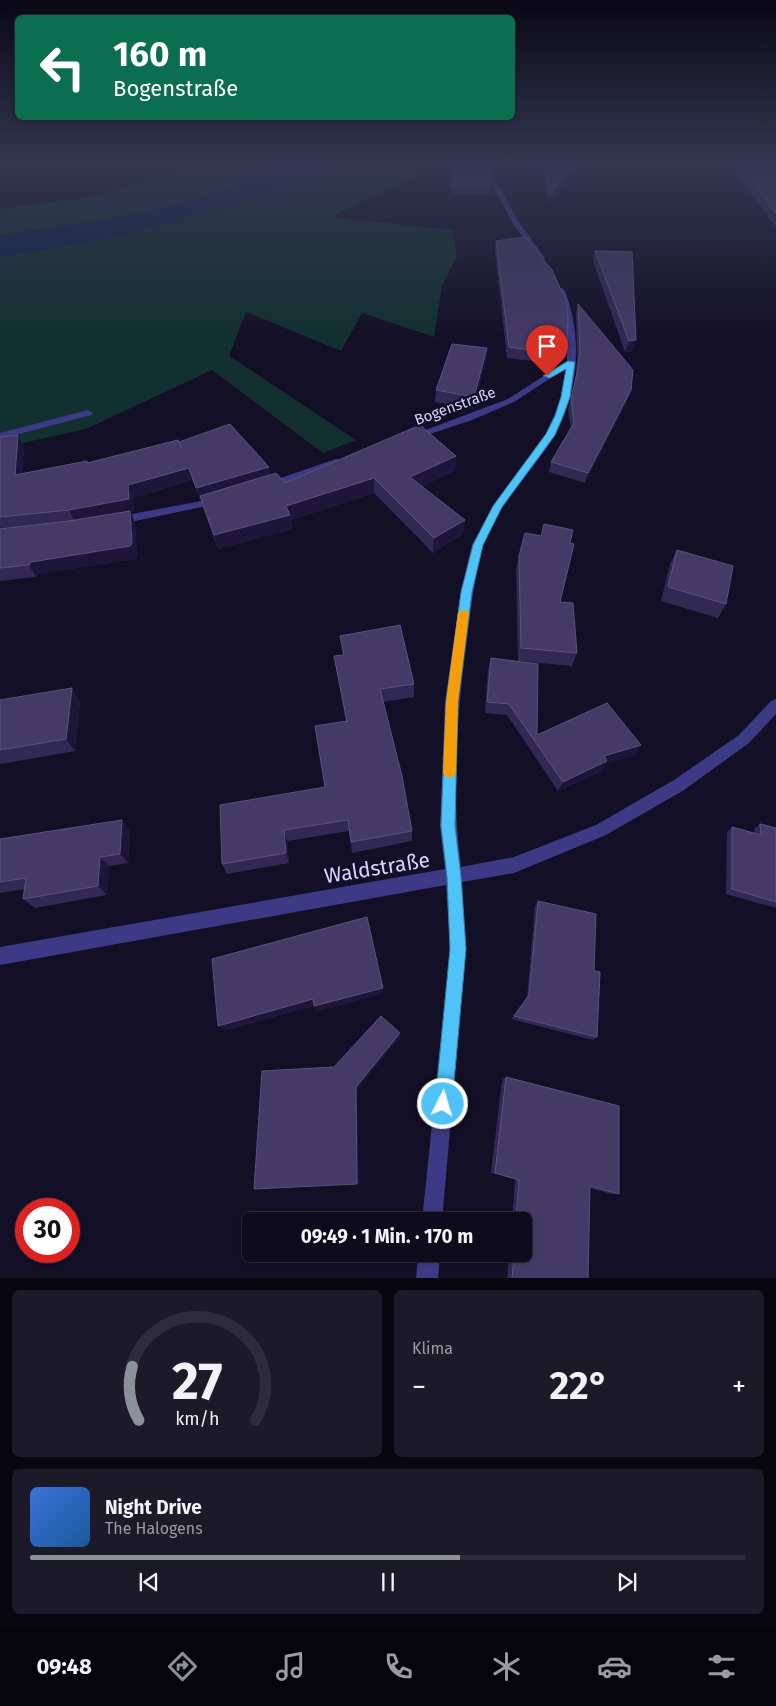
<!DOCTYPE html>
<html lang="de">
<head>
<meta charset="utf-8">
<style>
	:root { --surface:#0e0b1c; --page:#1c1929; --text:#f1f3f6; --muted:#9b9ba3; --line:#2e2b3b; --accent:#8c9099 }
	body { margin:0; font-family:"Fira Sans",sans-serif; background:var(--page); color:var(--text); height:100vh; display:flex; flex-direction:column; font-size:19px; white-space:nowrap }
	* { box-sizing:border-box; margin:0 }
	p { font-size:16px; color:var(--muted) }
	.icon { flex:none; width:28px; height:28px; fill:none; stroke:currentColor; stroke-width:2; stroke-linecap:round; stroke-linejoin:round }
	.map { position:relative; height:1278px; overflow:hidden }
	.drawer { display:flex; flex-direction:column; gap:12px; padding:12px; background:#08060f; flex:1 }
	.drawer>* { flex:none }
	.banner { position:absolute; left:15px; top:15px; width:500px; height:105px; border-radius:8px; box-shadow:0 1px 4px #0004,0 0 0 1px var(--line); background:#0b6e4f; color:#fff; overflow:hidden }
	.speed { position:absolute; left:15px; top:1198px; display:flex; gap:10px; font-size:25px; font-weight:700; text-align:center }
	.speed>* { display:grid; place-content:center; width:65px; height:65px; border-radius:50%; background:var(--surface); box-shadow:0 1px 4px #0004,0 0 0 1px var(--line); line-height:1 }
	.speed .limit { border:8px solid #d22; background:#fff; color:#111 }
	.pin { position:absolute; display:grid; place-items:center; width:42px; height:42px; color:#fff; margin:-51px -21px; border-radius:50% 50% 50% 0; rotate:-45deg; box-shadow:0 0 5px #0007 }
	.pin .icon { rotate:45deg }
	.me { position:absolute; width:55px; margin:-28px; rotate:5deg; stroke-linejoin:round; filter:drop-shadow(0 0 4px #0008) }
	.turn { display:flex; align-items:center; gap:18px; height:105px; padding:0 15px; font-size:22px }
	.turn .icon { width:65px; height:65px; stroke-width:2.5 }
	.turn b { display:block; font-size:35px; line-height:42px }
	.big { font-size:38px; font-weight:700; line-height:1.1 }
	.drawer .card { flex:1; display:flex; flex-direction:column; justify-content:center; gap:8px; min-width:0; padding:0 18px; border-radius:8px; background:var(--page) }
	.drawer .dial { align-items:center; gap:0 }
	.dial svg { height:130px; overflow:visible; fill:none; stroke:var(--line); stroke-width:7; stroke-linecap:round; text-anchor:middle }
	.dial text { fill:var(--text); stroke:none }
	.song { display:flex; align-items:center; gap:15px }
	.cover { width:60px; height:60px; border-radius:8px; background:linear-gradient(135deg,hsl(220 70% 55%),hsl(210 70% 35%)) }
	.played { height:5px; border-radius:2px; background:linear-gradient(90deg,var(--accent) 60%,var(--line) 60%) }
	.keys { display:flex; justify-content:space-around; direction:ltr }
	.heat { display:flex; justify-content:space-between; align-items:center; font-size:28px; direction:ltr }
	.drawer .tiles { flex:1; display:grid; gap:12px; grid-template-columns:1fr 1fr }
	.card:last-child { grid-column:span 2 }
	.trip { position:absolute; left:242px; top:1212px; width:290px; height:50px; border-radius:8px; background:var(--surface); box-shadow:0 1px 4px #0004,0 0 0 1px var(--line); font-weight:700; line-height:50px; text-align:center }
	.tab-bar { display:flex; height:80px; justify-content:space-around; align-items:center; background:#06040b; color:var(--muted) }
	.tab-bar .icon { width:35px; height:35px }
	.tab-bar .selected { color:var(--accent) }
	.tab-bar b { font-size:22px; color:var(--text) }
	.map>svg:first-child { display:block }
	.green { fill:#12302f }
	.water { fill:#0c2248 }
	.lines { fill:none; stroke-linecap:round; stroke-linejoin:round }
	.minor { fill:#3d3a85; fill-rule:evenodd }
	.wall { fill:#312854 }
	.shaded-wall { fill:#1d163a }
	.building { fill:#433a66; stroke:#5a527e }
	.route { fill:#4fc3f7; stroke:#337fa1 }
	.slow { fill:#f59e0b }
	.labels { text-anchor:middle; dominant-baseline:central; stroke-width:5; stroke-linejoin:round; paint-order:stroke }
	.far-street-label { font-size:15px; fill:#d9d4ff; stroke:#130f26 }
	.near-street-label { font-size:21px; fill:#d9d4ff; stroke:#130f26 }
</style>
</head>
<body>
<div class="map">
<svg width="776" height="1279" viewBox="0 0 776 1279">
	<rect width="100%" height="100%" fill="#130f26"/>
	<path class="green" d="M218,162H300C270,174 240,186 210,195C144,215 68,227 0,235V209L92,197Z
		M343,162H429L432,166L332,217L452,230L457,256L442,286L434,337L362,313L341,351L246,312L229,356L356,440L323,453L212,370L86,429L0,448V257L114,237L235,204Z"/>
	<path class="water" d="M300,162H343L235,204L114,237L0,257V235C68,227 144,215 210,195C240,186 270,174 300,162Z"/>
	<g class="lines">
		<path class="minor" d="M471,162H478L493,177L519,222L545,258L543,259H539L512,222L489,179Z
			M557,287L564,289C583,334 579,393 555,435C533,472 496,505 483,547C474,577 471,609 467,640C457,715 451,792 461,867L514,857L596,825L674,780L739,735L771,701L776,699V714L749,743L684,790L606,835L514,873L462,882L466,949L442,1221H422L450,949L446,885L0,965V947L445,869L440,826L445,702L461,592L472,545L493,506L545,435L554,416L561,397L566,368L514,402L472,420L412,440L407,437L508,399L567,361V325Z
			M88,410L93,413L91,415L0,439V433Z
			M336,459L340,460V464L271,488L267,489L262,486L263,484Z
			M217,498L222,501L221,503L116,525L111,521L116,517Z
			M418,1254H440L438,1279H416Z"/>
	</g>
	<path class="wall" d="M453,162L490,186L489,195L451,194Z
		M480,162H491L490,169Z
		M540,162H581L549,204Z
		M728,162H776V227Z
		M496,241L567,349L565,360L556,364L507,358L495,251Z
		M595,251L633,351L625,352L593,261Z
		M578,304L631,390L628,400L585,483L549,472L551,462L571,428L568,409L575,383L577,360L576,313Z
		M487,348L486,360L473,409L435,402L436,390Z
		M0,437L24,447L22,473L88,463L180,444L269,467L270,475L285,483L456,456L455,471L422,486L465,520L463,534L433,553L374,493L291,520L293,529L218,549L204,511L201,500H200L193,480L133,498L134,512H131L135,523L137,556L135,559L38,574L36,577L0,581Z
		M570,543L560,602L577,653L572,666L518,661L516,570L519,556Z
		M677,550L726,604L718,618L661,601L670,564Z
		M340,636L414,684V697L383,702L412,831V841L352,853L349,831L287,841L289,863L227,874L222,864L325,787L346,722L336,669L334,656L343,655Z
		M491,658L537,735L641,745L635,755L605,764L602,771L558,791L507,715L485,713L488,670Z
		M0,700L80,701L75,751L1,764L0,763Z
		M760,824L776,828V908L726,894L727,832L732,827L755,833L754,829Z
		M130,830L128,863L109,866L107,895L35,908L23,899L25,889L0,893V839Z
		M538,901L594,971L597,1037L593,1040L511,1019L527,998L535,906Z
		M506,1077L619,1194H611L590,1188L588,1279H507L509,1254H524V1221H512L515,1179L491,1173L502,1080Z"/>
	<path class="shaded-wall" d="M576,162H581L549,204L550,195Z
		M636,340L633,351L625,352L629,341Z
		M487,348L486,360L473,409L474,397Z
		M567,349L565,360L556,364L558,354Z
		M631,390L628,400L585,483L588,473Z
		M18,435L24,447L22,487L15,475Z
		M456,456L455,471L410,492V477Z
		M269,467L271,479L200,500L196,488Z
		M189,468L193,480L133,498L134,512H131L135,523L137,556L135,559L38,574L36,577L29,565L31,562L75,522L69,510L128,485Z
		M374,478V493L291,520L293,529L218,549L214,535L286,506Z
		M465,520L463,534L433,553L434,538Z
		M72,688L80,701L75,751L66,739Z
		M641,745L635,755L605,764L602,771L558,791L563,782L604,756Z
		M122,820L130,830L128,863L120,854Z
		M284,830L287,841L289,863L286,853Z
		M100,857L109,866L107,895L98,886Z
		M383,988V994L316,1012L314,1006Z
		M313,999L315,1006L224,1031L218,1026Z
		M400,1033V1038L357,1090L359,1183L357,1184L356,1087Z"/>
	<path class="building" d="M453,162H480L485,166L490,173V186H452Z
		M543,162H576L550,195Z
		M736,162H776V214Z
		M525,237L552,270L566,301L568,316L567,349L558,354L509,347L496,241Z
		M595,251L632,252L636,340L629,341Z
		M578,304L633,370L631,390L588,473L551,462L574,423L571,399L577,373L580,351Z
		M452,344L487,348L474,397L436,390Z
		M230,424L269,467L196,488L189,468L128,485L129,499L69,510L0,517V437L18,435L15,475L87,461V463L178,440L181,447L179,442Z
		M420,425L456,456L410,477L465,520L434,538L374,478L286,506L290,515L214,535L200,496L276,473L285,483Z
		M130,511L132,543L130,546L31,562L29,565L0,568V529L69,521Z
		M544,524L573,530L570,543L574,544L560,602L573,603L577,653L521,648L519,556L525,533L541,536Z
		M677,550L733,566L726,604L668,587Z
		M400,625L414,684L380,689L402,776L412,831L351,842L348,820L284,830L286,853L222,864L220,805L325,787L315,726L347,721L334,656L344,655L340,636Z
		M491,658L538,664L537,735L607,703L641,745L604,756L607,761L563,782L509,704L487,702Z
		M72,688L66,739L0,750V700Z
		M122,820L120,854L100,857L98,886L23,899L26,878L0,882V839Z
		M760,824L776,828V902L732,889V827L761,835Z
		M538,901L596,914L594,971L600,972L597,1037L514,1016L529,995Z
		M367,917L383,988L314,1006L313,999L218,1026L212,959Z
		M381,1016L400,1033L356,1087L357,1184L254,1189L262,1071L334,1067Z
		M506,1077L619,1106V1194L590,1186L588,1279H512L514,1254H524V1221H516L519,1180L495,1173Z"/>
	<linearGradient id="sky" x2="0" y2="1"><stop stop-color="#0a0815"/><stop offset="0.48" stop-color="#333752"/><stop offset="1" stop-color="#333752" stop-opacity="0"/></linearGradient>
	<rect width="776" height="341" fill="url(#sky)"/>
	<path class="route" d="M568,361L575,362L570,397L563,416L555,435L502,507L483,545L472,592L458,702L455,826L461,877L466,949L452,1104L449,1111L443,1113L437,1111L435,1104L450,949L447,877L441,826L446,702L461,592L473,545L493,506L546,434L555,416L561,397L566,369L550,378L543,376Z"/>
	<path class="slow" d="M464,609L469,613L458,702L456,772L454,776L450,778L445,776L443,772L446,702L458,613Z"/>
	<g class="labels">
		<g class="far-street-label">
			<text transform="translate(455 406) rotate(-20)">Bogenstraße</text>
		</g>
		<g class="near-street-label">
			<text transform="translate(377 868) rotate(-9)">Waldstraße</text>
		</g>
	</g>
</svg>
<div class="speed"><div class="limit">30</div></div>
<div class="pin" style="left:547px;top:376px;background:#d93025"><svg class="icon" aria-label="arrive" viewBox="0 0 24 24"><path d="M6 21V4h12l-3 4 3 4H6"/></svg></div>
<svg class="me" style="left:443px;top:1104px" viewBox="-20 -20 40 40"><circle r="17" fill="#4fc3f7" stroke="#fff" stroke-width="3"/><path d="M0-11L8 9 0 5-8 9z" fill="#fff"/></svg>
<div class="trip">09:49 · 1 Min. · 170 m</div>
<div class="banner">
<div class="turn"><svg class="icon" aria-label="left" viewBox="0 0 24 24"><path d="M17 20v-9H6M10 6l-5 5 5 5"/></svg><div><b>160 m</b>Bogenstraße</div></div>
</div>
</div>
<section class="drawer">
<div class="tiles">
<div class="card dial"><svg viewBox="0 0 100 80">
<path d="M14 69A42 42 0 1 1 86 69"/>
<path d="M14 69A42 42 0 0 1 10 36" stroke="#8c9099"/>
<text x="50" y="56" font-size="32" font-weight="700">27</text>
<text x="50" y="72" font-size="11">km/h</text>
</svg></div>
<div class="card"><p>Klima</p>
<div class="heat"><a>−</a><b class="big">22°</b><a>+</a></div>
</div>
<div class="card">
<div class="song"><i class="cover"></i><div><b>Night Drive</b><p>The Halogens</p></div></div>
<div class="played"></div>
<div class="keys"><svg class="icon" aria-label="previous" viewBox="0 0 24 24"><path d="M18 5L8 12l10 7zM5 5v14"/></svg><svg class="icon" aria-label="pause" viewBox="0 0 24 24"><path d="M8 5v14M16 5v14"/></svg><svg class="icon" aria-label="next" viewBox="0 0 24 24"><path d="M6 5l10 7-10 7zM19 5v14"/></svg></div>
</div>
</div>
</section>
<nav class="tab-bar">
<b>09:48</b>
<svg class="icon selected" aria-label="directions" viewBox="0 0 24 24"><path d="M12 3l9 9-9 9-9-9zM9 14v-3h6M13 9l2 2-2 2"/></svg>
<svg class="icon" aria-label="music" viewBox="0 0 24 24"><path d="M9 18V5l10-2v13"/><circle cx="6" cy="18" r="3"/><circle cx="16" cy="16" r="3"/></svg>
<svg class="icon" aria-label="phone" viewBox="0 0 24 24"><path d="M5 4h4l2 5-3 2q2 4 5 5l2-3 5 2v4C11 20 4 13 5 4z"/></svg>
<svg class="icon" aria-label="climate" viewBox="0 0 24 24"><path d="M12 3v18M4 7l16 10M4 17L20 7"/></svg>
<svg class="icon" aria-label="car" viewBox="0 0 24 24"><path d="M5 17H2v-5l4-1 3-4h7l3 4 3 1v5h-3M9 17h6M6 11h13"/><circle cx="7" cy="17" r="2"/><circle cx="17" cy="17" r="2"/></svg>
<svg class="icon" aria-label="filters" viewBox="0 0 24 24"><path d="M4 7h16M4 17h16"/><circle cx="9" cy="7" r="2"/><circle cx="15" cy="17" r="2"/></svg>
</nav>
</body>
</html>
